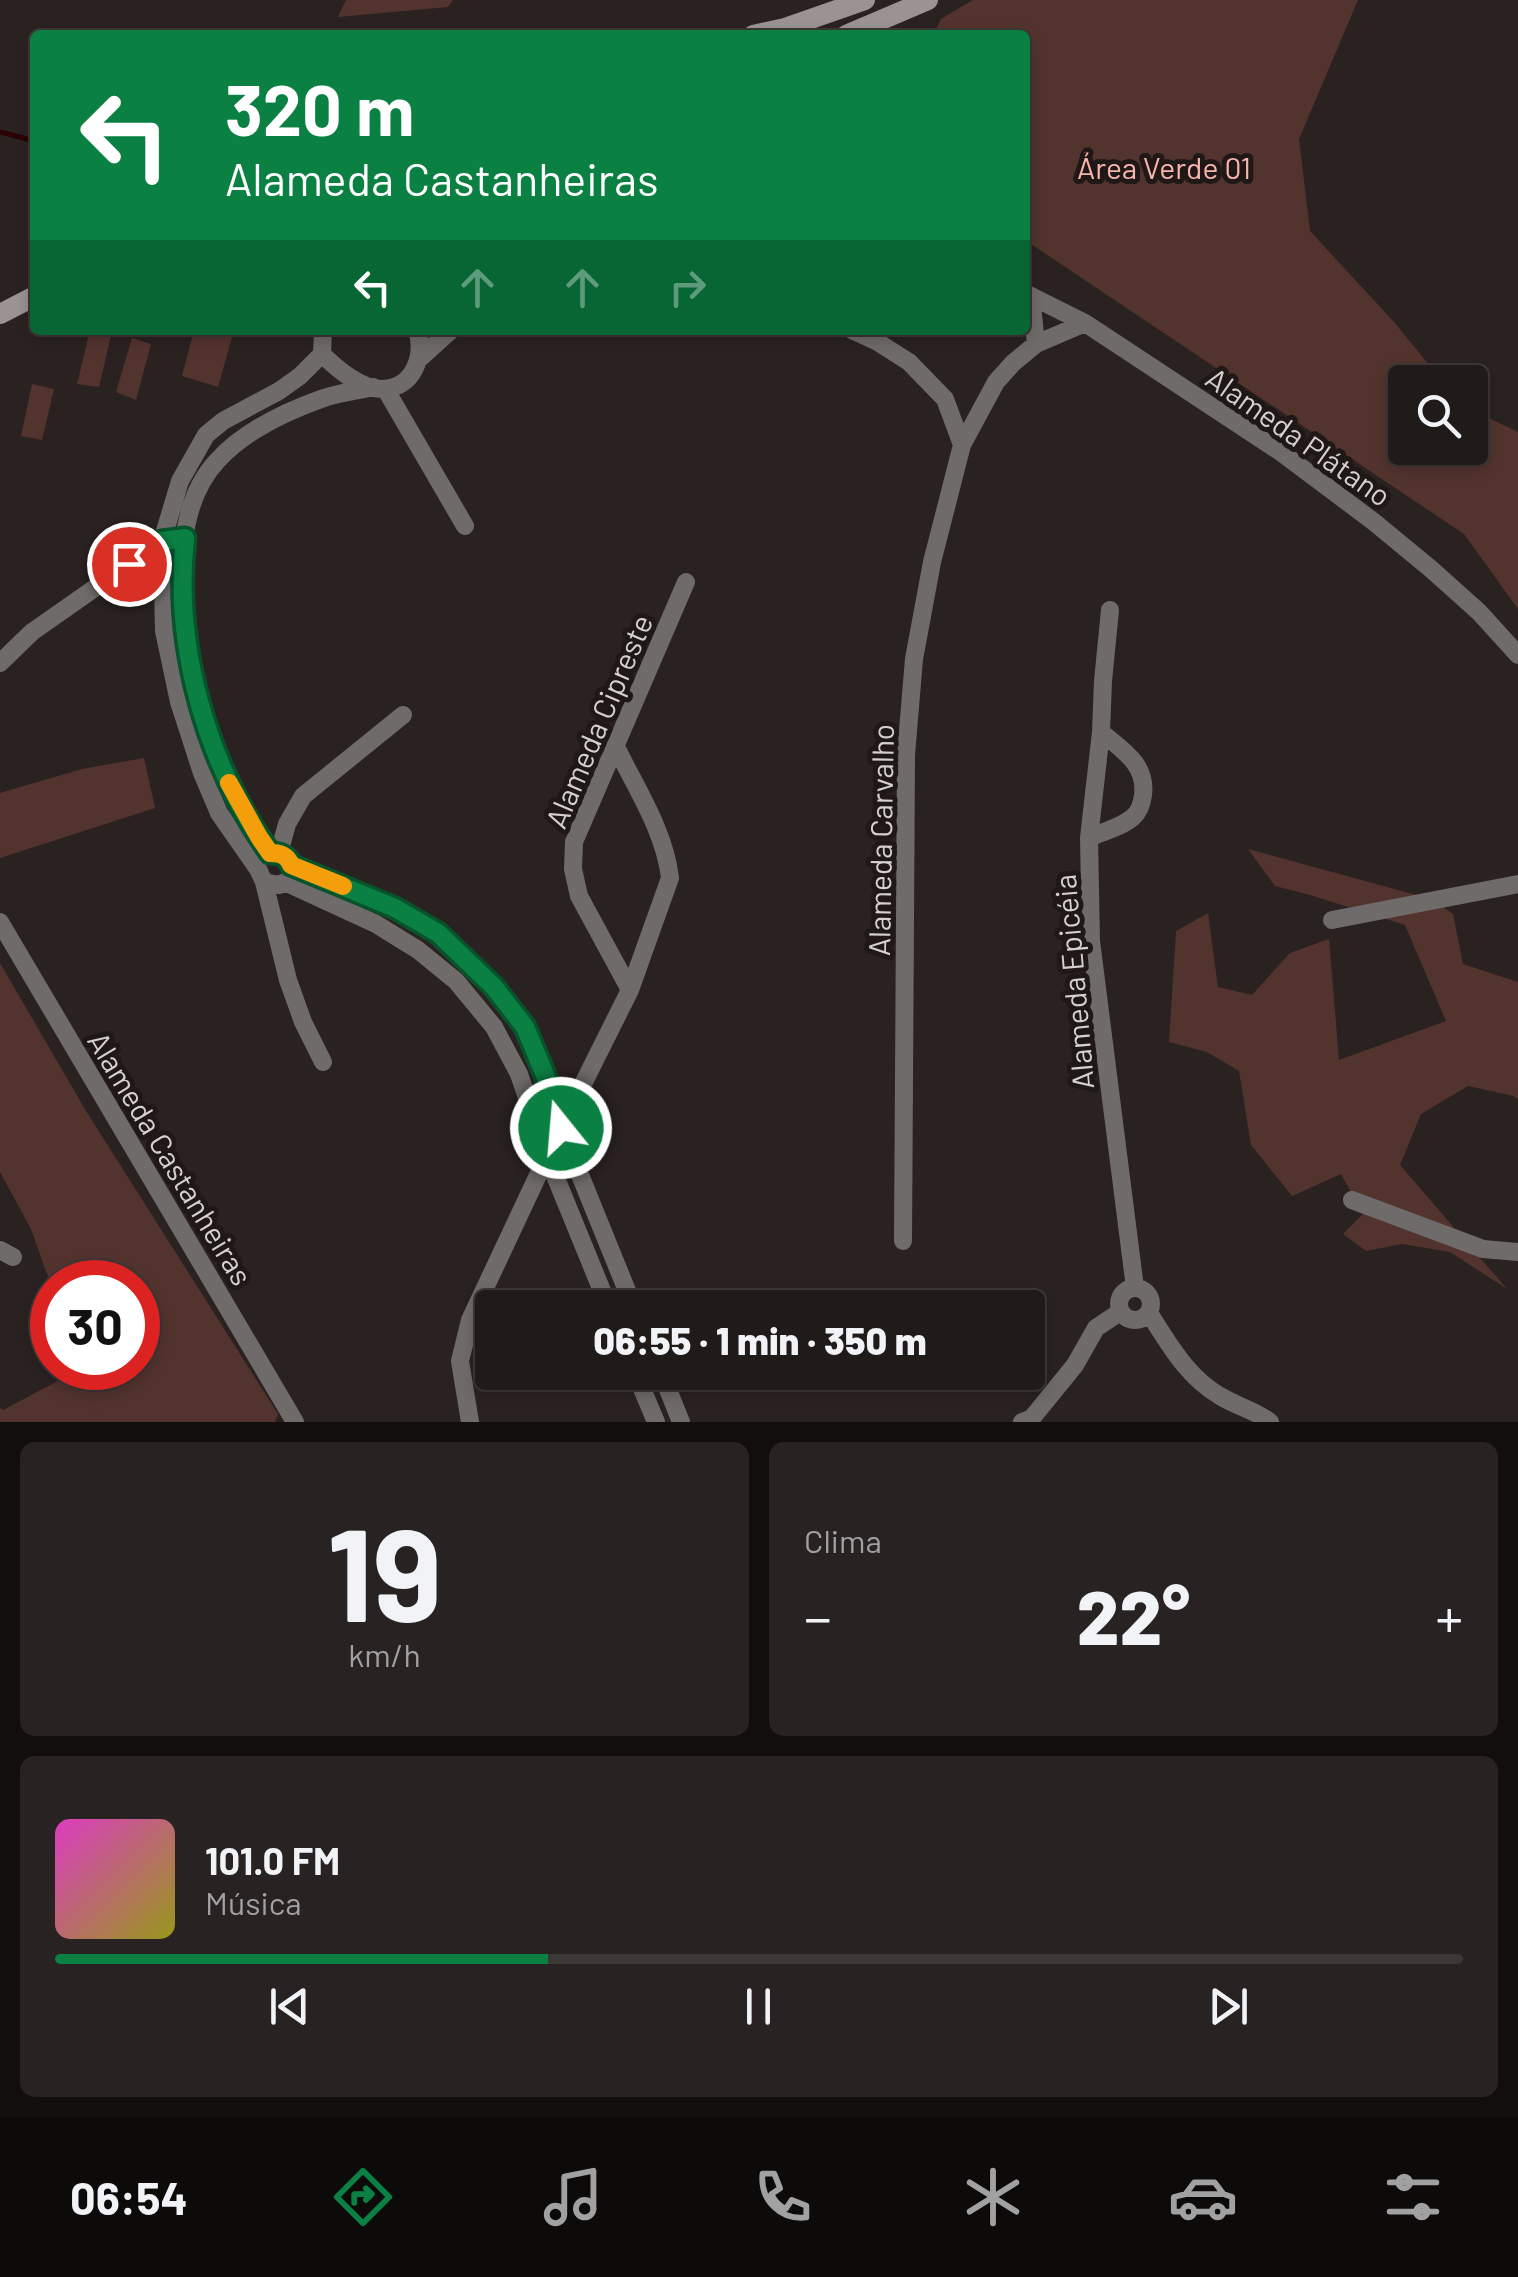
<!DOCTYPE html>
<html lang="pt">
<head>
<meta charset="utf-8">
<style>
	:root { --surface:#201a19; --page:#282322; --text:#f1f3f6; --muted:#a2a1a2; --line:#3d3838; --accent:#0b8043 }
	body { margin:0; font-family:Barlow,sans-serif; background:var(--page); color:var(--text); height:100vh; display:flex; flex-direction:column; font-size:38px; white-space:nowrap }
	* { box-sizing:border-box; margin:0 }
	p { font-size:32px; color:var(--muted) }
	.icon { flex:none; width:55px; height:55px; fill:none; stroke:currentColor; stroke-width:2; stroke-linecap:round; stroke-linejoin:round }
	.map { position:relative; height:1422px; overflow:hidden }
	.details { display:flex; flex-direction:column; gap:20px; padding:20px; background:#120e0e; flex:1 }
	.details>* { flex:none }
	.guide { position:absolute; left:30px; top:30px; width:1000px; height:305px; border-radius:10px; box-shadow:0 5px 15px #0003,0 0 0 2px var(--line); background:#0b8043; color:#fff; overflow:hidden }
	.fabs { position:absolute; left:1388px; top:365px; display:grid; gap:20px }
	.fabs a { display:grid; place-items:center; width:100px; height:100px; border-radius:10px; background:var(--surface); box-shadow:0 5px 15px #0003,0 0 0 2px var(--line); font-size:50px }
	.speed { position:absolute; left:30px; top:1260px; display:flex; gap:20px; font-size:50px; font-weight:700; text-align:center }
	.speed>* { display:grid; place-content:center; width:130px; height:130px; border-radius:50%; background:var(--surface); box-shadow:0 5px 15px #0003,0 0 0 2px var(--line); line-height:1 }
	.speed .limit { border:15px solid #d22; background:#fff; color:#111 }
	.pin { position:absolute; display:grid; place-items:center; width:85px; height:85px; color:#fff; margin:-42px; border:5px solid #fff; border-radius:50%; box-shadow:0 2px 10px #0007 }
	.me { position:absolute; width:110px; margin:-55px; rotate:343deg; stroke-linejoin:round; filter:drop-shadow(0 0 8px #0008) }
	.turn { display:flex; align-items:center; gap:35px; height:210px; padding:0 30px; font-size:45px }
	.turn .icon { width:130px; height:130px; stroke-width:2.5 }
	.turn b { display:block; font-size:70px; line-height:85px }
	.lanes { display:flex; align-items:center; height:95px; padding:0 30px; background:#0003; justify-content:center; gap:50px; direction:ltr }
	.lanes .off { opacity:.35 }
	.big { font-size:75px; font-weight:800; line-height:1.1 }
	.details .card { flex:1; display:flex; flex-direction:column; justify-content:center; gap:15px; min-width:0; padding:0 35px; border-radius:15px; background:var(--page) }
	.details .dial { align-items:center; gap:0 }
	.dial b { font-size:130px; line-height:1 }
	.song { display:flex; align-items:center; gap:30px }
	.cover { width:120px; height:120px; border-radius:15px; background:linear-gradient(135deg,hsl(310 70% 55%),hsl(60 70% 35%)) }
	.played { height:10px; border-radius:5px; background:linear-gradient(90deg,var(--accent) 35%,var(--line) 35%) }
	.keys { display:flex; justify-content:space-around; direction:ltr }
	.heat { display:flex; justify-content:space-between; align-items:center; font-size:55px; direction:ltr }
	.details .tiles { flex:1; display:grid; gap:20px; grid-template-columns:1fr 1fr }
	.card:last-child { grid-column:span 2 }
	.trip { position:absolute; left:475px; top:1290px; width:570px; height:100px; border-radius:10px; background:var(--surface); box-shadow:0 5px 15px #0003,0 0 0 2px var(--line); font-weight:800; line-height:100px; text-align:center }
	.tab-bar { display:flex; height:160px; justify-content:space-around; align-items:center; background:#0d0a0a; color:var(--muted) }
	.tab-bar .icon { width:70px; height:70px }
	.tab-bar .selected { color:var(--accent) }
	.tab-bar b { font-size:45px; color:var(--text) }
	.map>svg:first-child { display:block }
	.green { fill:#53332e }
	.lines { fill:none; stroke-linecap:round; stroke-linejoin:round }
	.stream { stroke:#2b0101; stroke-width:5 }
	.street { stroke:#6f6b6a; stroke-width:18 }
	.secondary { stroke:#9a9392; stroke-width:20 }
	.route-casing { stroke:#07532c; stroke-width:25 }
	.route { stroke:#0b8043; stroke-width:18 }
	.slow { stroke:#f59e0b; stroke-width:18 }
	.labels { text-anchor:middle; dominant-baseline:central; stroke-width:10; stroke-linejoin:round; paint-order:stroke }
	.park-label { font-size:30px; fill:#f9b5ab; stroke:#201817 }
	.street-label { font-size:30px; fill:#d6d1d0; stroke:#201817 }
</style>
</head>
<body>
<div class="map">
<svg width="1518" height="1422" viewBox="0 0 1518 1422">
	<rect width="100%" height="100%" fill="#2a2221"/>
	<path class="green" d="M346,0H453L448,7L338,17Z
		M973,0H1358L1299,139L1310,231L1394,322L1443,382H1405V448H1470V409L1518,432V609L1464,534L1025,240V35H933L941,19Z
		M90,330L111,335L99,387L77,384Z
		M194,330H234L218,387L182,376Z
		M132,338L151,344L136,400L116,392Z
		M32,384L54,389L42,440L21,436Z
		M144,758L155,808L0,858V793L82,769Z
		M1248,849L1431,899L1453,914L1463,964L1518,982V1100L1514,1096L1468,1086L1421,1114L1400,1165L1507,1289L1450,1252L1402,1244L1366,1251L1343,1234L1363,1214L1341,1174L1292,1196L1251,1145L1239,1071L1207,1052L1169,1042L1176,931L1208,913L1218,987L1252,995L1290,953L1329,939L1339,1060L1446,1021L1405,925L1310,895L1275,886Z
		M0,963L86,1111L278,1414L275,1422H0V1408L3,1410L75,1372L74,1368H138V1282H52V1288L31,1229L0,1172Z"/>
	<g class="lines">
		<path class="stream" d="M0,132L35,141"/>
		<path class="street" d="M1025,293L1085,323L1282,453L1374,522L1431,569L1479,612L1518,655
			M1031,296L1036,344
			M323,330L322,354C337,369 362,390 383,389C414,388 425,355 417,330
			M852,330L876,341L909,362L945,399L962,445
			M322,354L300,376L279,391L223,421L206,435L180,481L162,541L164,631L179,702L202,773L219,813L258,869L264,882L279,885L285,882L376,924L418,950L456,981L494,1027L519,1074L547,1156L609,1308
			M419,359L451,330
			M373,387C356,391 337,393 321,399C285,412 243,432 217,461C160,522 184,653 206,724C220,770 243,814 270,853C280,853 287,855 291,865L395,908L438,933L494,987L525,1027L545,1075L561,1128L634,1308
			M386,390L465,526
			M1110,610L1103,681L1101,732L1089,838L1091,941L1135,1288
			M0,663L32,632L162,541L168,540
			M1089,838C1102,832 1122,827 1133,817C1139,812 1142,803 1143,795C1147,764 1122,750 1101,732
			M279,853L287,824L303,796L403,715
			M264,882L288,980L303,1022L323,1062
			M1332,920L1518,884
			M0,922L295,1422
			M630,990L579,896L573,869L574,842L686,582
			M1352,1200L1483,1249L1518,1252
			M903,1241L906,755L914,659L932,562L962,445L996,382L1013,363L1036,344L1085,323
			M0,1250L13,1257
			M1119 1304a16 16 0 1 1 32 0a16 16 0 1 1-32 0Z
			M1149,1313C1169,1344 1187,1377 1220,1396C1236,1406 1255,1410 1270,1422
			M635,1372L656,1422
			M661,1372L681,1422
			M470,1422L460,1361L470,1320L547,1156L630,990L670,878C665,832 636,788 616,747
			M1022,1422L1032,1418L1075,1365L1096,1328L1120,1312"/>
		<path class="secondary" d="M753,35L785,28L865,0
			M846,35L928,0
			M0,314L35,296"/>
	</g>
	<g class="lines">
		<g class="route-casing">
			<path id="route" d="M129,564L162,541L185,538C173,647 207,764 270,853C280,853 287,855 291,865L395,908L438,933L494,987L525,1027L545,1075L561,1128"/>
		</g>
		<use href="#route" class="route"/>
		<path class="slow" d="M229,783L259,837L270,853C280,853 287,855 291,865L343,886"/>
	</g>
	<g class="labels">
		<g class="park-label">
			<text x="1164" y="167">Área Verde 01</text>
		</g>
		<g class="street-label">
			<text transform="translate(1299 436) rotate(35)">Alameda Plátano</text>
			<text transform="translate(598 721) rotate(-67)">Alameda Cipreste</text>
			<text transform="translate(880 840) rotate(-89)">Alameda Carvalho</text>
			<text transform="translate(1073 982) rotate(-95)">Alameda Epicéia</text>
			<text transform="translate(171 1158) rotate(59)">Alameda Castanheiras</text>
		</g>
	</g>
</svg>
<div class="fabs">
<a><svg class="icon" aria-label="search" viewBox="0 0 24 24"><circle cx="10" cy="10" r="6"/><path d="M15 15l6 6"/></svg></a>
</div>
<div class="speed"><div class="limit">30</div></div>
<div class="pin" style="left:129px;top:564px;background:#d93025"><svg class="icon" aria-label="arrive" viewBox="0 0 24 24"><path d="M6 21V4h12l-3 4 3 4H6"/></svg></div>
<svg class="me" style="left:561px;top:1128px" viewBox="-20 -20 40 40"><circle r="17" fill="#0b8043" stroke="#fff" stroke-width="3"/><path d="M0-11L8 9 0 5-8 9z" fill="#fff"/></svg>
<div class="trip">06:55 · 1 min · 350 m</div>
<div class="guide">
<div class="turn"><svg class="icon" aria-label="left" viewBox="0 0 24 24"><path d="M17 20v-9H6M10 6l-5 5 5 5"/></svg><div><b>320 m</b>Alameda Castanheiras</div></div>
<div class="lanes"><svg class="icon" aria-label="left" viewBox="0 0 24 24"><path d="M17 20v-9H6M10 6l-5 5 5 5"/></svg><svg class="icon off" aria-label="ahead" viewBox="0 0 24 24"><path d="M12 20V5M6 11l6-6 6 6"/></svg><svg class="icon off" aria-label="ahead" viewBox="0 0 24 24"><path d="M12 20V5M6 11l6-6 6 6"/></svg><svg class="icon off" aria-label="right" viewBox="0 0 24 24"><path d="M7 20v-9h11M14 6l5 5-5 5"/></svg></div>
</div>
</div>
<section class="details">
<div class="tiles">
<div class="card dial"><b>19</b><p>km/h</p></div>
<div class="card"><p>Clima</p>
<div class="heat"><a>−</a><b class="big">22°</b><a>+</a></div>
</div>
<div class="card">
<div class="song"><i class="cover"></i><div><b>101.0 FM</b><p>Música</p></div></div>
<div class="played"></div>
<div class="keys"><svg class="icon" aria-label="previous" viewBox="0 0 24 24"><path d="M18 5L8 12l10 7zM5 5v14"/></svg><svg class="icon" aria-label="pause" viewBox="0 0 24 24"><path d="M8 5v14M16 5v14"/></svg><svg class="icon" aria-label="next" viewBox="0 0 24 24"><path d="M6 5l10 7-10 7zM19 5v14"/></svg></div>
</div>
</div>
</section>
<nav class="tab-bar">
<b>06:54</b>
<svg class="icon selected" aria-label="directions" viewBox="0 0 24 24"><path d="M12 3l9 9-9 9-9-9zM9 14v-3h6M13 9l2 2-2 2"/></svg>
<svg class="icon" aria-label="music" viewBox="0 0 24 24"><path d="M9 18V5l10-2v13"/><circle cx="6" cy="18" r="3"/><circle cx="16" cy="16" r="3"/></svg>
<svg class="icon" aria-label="phone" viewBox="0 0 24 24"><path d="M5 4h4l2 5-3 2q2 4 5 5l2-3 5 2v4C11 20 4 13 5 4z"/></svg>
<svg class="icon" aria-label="climate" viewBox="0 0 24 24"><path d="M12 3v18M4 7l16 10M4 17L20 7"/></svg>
<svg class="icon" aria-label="car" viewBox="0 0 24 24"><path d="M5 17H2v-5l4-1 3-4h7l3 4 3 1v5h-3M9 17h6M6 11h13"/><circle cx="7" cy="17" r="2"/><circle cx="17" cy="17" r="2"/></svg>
<svg class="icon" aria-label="filters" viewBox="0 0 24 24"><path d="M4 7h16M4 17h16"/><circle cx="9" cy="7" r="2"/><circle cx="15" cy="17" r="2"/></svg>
</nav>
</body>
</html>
